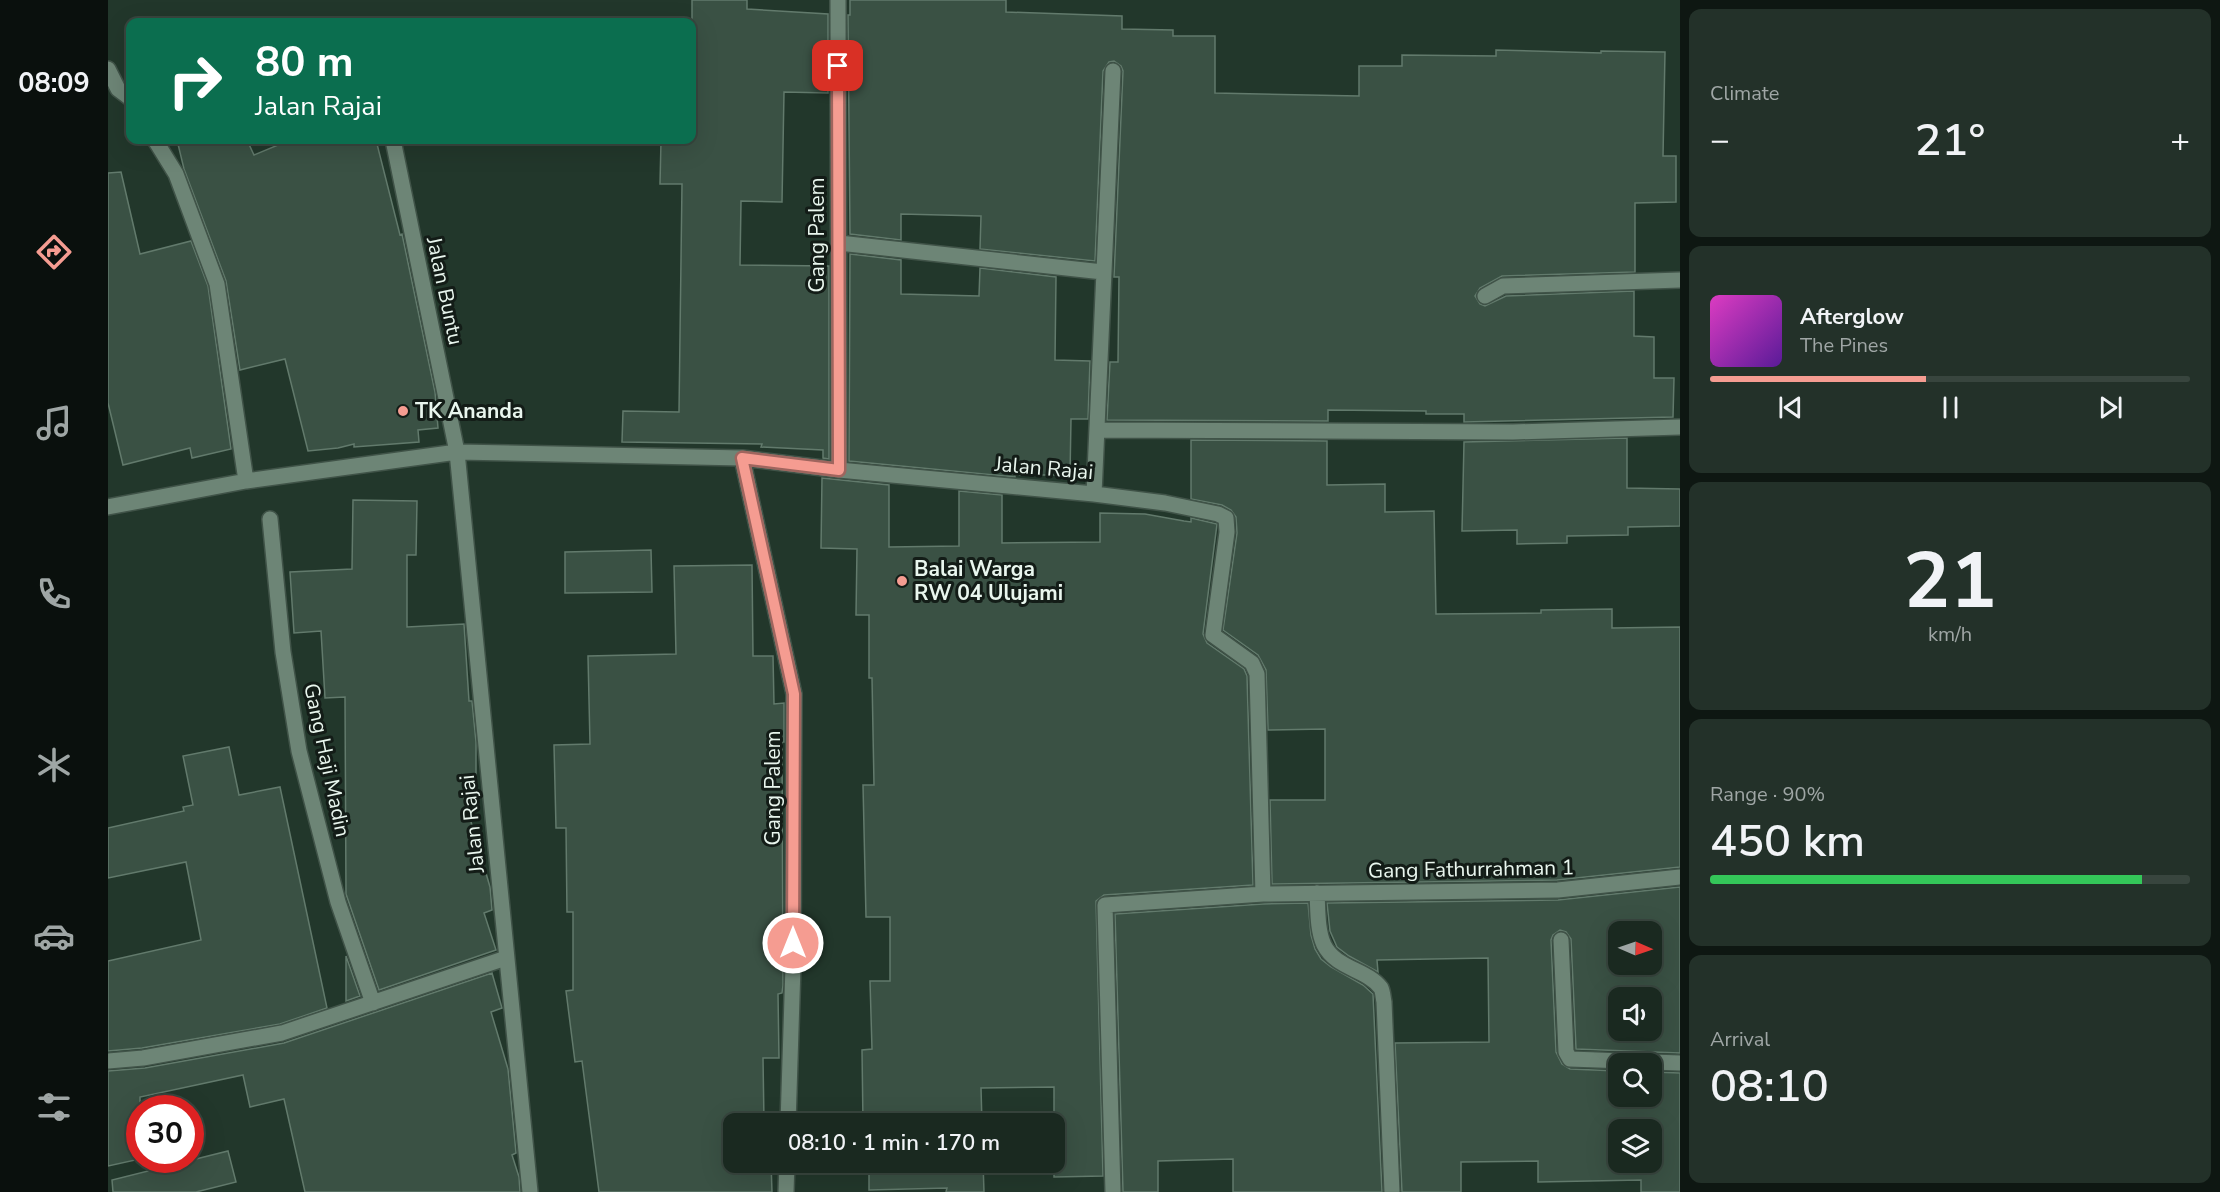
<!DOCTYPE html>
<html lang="en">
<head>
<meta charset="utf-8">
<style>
	:root { --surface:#1a2920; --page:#233129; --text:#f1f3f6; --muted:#9fa6a5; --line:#38453e; --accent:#f59c91 }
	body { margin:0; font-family:"Nunito Sans",sans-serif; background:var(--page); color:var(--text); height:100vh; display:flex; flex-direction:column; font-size:22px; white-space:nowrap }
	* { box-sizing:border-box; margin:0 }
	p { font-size:20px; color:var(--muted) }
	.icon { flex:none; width:33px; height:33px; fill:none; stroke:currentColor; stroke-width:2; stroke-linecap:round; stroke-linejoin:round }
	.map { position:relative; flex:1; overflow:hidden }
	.panel { display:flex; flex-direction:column; gap:9px; padding:9px; background:#0e1712; width:540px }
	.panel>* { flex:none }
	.banner { position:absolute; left:18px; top:18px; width:570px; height:126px; border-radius:12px; box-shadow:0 6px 24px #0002,0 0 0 2px var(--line); background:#0b6e4f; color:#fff; overflow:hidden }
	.needle { width:39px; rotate:92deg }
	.controls { position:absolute; left:1500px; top:921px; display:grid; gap:12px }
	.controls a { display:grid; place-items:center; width:54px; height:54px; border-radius:12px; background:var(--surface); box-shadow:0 6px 24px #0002,0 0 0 2px var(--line); font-size:30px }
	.speed { position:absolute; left:18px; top:1095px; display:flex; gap:12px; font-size:30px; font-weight:700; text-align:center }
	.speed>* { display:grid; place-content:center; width:78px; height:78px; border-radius:50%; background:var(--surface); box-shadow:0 6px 24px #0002,0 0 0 2px var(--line); line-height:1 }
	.speed .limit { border:9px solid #d22; background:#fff; color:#111 }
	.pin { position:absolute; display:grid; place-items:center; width:51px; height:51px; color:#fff; margin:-26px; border-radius:12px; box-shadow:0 3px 9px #0006 }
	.me { position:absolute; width:66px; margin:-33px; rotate:0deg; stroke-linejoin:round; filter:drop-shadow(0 0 4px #0008) }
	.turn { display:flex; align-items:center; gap:21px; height:126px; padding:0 30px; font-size:27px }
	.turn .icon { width:78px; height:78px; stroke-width:2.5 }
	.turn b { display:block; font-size:42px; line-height:51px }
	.big { font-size:45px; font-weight:600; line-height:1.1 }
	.panel .tile { flex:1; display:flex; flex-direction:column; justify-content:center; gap:9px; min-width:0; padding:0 21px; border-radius:12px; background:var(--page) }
	.panel .dial { align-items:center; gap:0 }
	.dial b { font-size:78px; line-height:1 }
	.song { display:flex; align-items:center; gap:18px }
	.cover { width:72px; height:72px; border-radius:9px; background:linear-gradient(135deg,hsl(310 70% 55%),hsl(270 70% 35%)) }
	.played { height:6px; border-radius:3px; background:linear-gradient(90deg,var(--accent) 45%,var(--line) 45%) }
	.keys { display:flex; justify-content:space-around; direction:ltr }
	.heat { display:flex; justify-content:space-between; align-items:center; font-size:33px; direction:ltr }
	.charge { height:9px; border-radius:4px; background:linear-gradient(90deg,#34c759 90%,var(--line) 0) }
	.trip { position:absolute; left:615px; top:1113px; width:342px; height:60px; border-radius:12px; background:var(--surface); box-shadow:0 6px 24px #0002,0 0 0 2px var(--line); font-weight:600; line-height:60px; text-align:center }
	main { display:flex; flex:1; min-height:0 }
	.dock { display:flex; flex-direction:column; width:108px; justify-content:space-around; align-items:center; background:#0a100d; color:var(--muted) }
	.dock .icon { width:42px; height:42px }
	.dock .active { color:var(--accent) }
	.dock b { font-size:27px; color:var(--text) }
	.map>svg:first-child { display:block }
	.building { fill:#3a5144; stroke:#627a6c; stroke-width:1.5; fill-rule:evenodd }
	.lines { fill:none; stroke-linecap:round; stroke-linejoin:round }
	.street-casing { stroke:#405348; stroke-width:18 }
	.street { stroke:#6d8576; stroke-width:15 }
	.route-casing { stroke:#9f655e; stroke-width:15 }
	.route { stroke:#f59c91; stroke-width:10 }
	.poi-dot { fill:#f59c91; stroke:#131c17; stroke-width:2 }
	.labels { text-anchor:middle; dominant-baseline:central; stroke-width:6; stroke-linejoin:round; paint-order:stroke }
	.street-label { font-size:21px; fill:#e9f6ee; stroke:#131c17 }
	.poi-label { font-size:21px; font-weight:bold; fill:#e9f6ee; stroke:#131c17; text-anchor:start }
</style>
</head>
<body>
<main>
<nav class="dock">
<b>08:09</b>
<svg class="icon active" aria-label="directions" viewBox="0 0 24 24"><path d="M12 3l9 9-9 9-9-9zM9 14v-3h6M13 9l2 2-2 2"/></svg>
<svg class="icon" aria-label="music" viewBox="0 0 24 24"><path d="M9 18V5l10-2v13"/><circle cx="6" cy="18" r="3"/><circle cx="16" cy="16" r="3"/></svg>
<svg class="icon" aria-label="phone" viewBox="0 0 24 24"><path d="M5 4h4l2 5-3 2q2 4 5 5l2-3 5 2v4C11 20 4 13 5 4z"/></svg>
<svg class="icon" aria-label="climate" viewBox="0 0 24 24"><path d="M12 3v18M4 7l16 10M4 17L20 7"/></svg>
<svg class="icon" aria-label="car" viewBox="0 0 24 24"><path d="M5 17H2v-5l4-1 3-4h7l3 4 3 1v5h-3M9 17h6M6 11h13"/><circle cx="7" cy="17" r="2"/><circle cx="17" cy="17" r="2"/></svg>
<svg class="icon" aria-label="filters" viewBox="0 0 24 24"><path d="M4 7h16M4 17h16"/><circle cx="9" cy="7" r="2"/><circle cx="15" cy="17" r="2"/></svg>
</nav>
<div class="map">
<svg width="1572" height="1192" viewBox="0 0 1572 1192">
	<rect width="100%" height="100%" fill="#22372b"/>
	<path class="building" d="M584,0H639V9L720,14V93L676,92L674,202L633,201L632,265L721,266V459L715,458V450L653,447L654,444L514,442L515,411L571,412L574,184H552L553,141H584Z
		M742,0H898V12L1014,16V29L1065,30V36H1107V93L1251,96V66H1294V55L1388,56V50L1493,53V51L1557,52L1555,156H1568V202L1527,203V272L1394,276L1372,288L1367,296L1372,304L1377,306L1398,296L1526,291V336L1546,337V378H1566L1565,417L1356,422V414H1318V411L1220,410V421L999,420L1002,362H1010L1011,277H1006L1015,71L1013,66L1006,61L1001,62L995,71L987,261L872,249L873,216L793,214V240L742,234L740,15H742Z
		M69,140H139L146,155L182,140H268L292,235L294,234L327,392L330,428L310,430L311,442L246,447V444L230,448L200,451L177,359L132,370L118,281L76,169Z
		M13,172L32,254L83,241L100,286L123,449L84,458L82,448L15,465L0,403V173Z
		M742,254L793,260V294L871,296L872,268L948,277L947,360L982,361L980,419H963L962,475H907V477L741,461Z
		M1519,438V488L1572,489V526L1520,527V535L1459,536V543L1409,544V530L1354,531L1356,442Z
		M1083,440L1219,441V485L1277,484V512L1326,511L1328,614L1433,613V610L1504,609V628L1572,627V867L1449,880L1164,884L1162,800H1217V729L1160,730L1158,670L1150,655L1115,630L1129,533L1128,517L1123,510L1114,505L1083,499Z
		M714,478L781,485V547L851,546V491L894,495V543L992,542V513L1037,514L1076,521L1083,522V518L1109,524L1095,634L1099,643L1136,669L1139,676L1145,885L996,895L988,901L995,1176L946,1177V1087L873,1088L874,1124H755L754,1050L764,1049L762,981H782V917H758L755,785H766L764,678H761V615H748L749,549L713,548Z
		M245,500L309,501L308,555H299V627L356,624L361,701H364L368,742V791H354L382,887L384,910L376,913L388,950L271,990L238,894L237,697L217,698L213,631L186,633L182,572L244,569Z
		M543,550L544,592L457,593V552Z
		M644,565L645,656H665L666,704L676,703V742H674L675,985L674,993L670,994L671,1058H655L656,1122L663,1124H626V1162H663L664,1192H491L474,1061L467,1062L458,991L465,990V912H459L458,828H448L446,745L482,744L480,656L568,654L566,566Z
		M121,747L131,795L172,787L219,1008L172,1024L34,1048L0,1051V961L93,940L78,862L0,878V828L76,811L75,807L85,805L75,756Z
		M1572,887V1053L1468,1049L1463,939L1458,932L1452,930L1445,935L1443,940L1448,1052L1454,1064L1462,1069L1510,1071V1096H1544V1072L1572,1073V1192H1533V1180L1430,1182V1161L1353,1162V1192H1294L1287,1043L1381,1042L1380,958L1269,960L1270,972L1241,956L1229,947L1222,931L1219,903L1450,900ZM1510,932H1544V964H1510ZM1510,998H1544V1030H1510ZM1510,1130H1544V1162H1510Z
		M1200,903L1203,935L1207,949L1213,959L1223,967L1255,985L1265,994L1274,1192H1125V1159L1050,1161V1192H1015L1007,914L1155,904Z
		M238,956L252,996L238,1001Z
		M384,973L394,1008L383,1012L400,1069L408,1153L404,1155L411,1177L412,1192H197L176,1099L142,1107L135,1075L32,1097V1159L0,1166V1071L37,1068L176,1043Z
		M120,1151L128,1182L88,1192H5L4,1180Z
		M761,1162H875L876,1192H838L839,1188L761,1190Z"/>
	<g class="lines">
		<g class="street-casing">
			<path id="street" d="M730,0L731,470
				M0,69L10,89L22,98
				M47,140L68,174L109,284L138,481
				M285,140L349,452L422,1192
				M731,243L995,272
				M1377,296L1395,286L1572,280
				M989,430L1405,432L1572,427
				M634,458L686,694L685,966L680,1124
				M986,494L1005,71
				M0,507L138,481L349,452L634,458L731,470L986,494L1057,503L1110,514L1118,518L1119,532L1105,635L1144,663L1149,674L1155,894
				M162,519L175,652L191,751L230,902L265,1003
				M1209,893C1210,909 1209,930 1216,945C1228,969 1259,969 1273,988C1275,992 1275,998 1276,1002L1284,1192
				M1453,940L1458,1052L1462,1059L1572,1063
				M0,1061L35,1058L174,1033L398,958
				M678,1192L679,1162
				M1005,1192L997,905L1155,894L1450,890L1572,877"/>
		</g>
		<use href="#street" class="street"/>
	</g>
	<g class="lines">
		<g class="route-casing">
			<path id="route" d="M685,943L686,694L634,458L731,470L730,66"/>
		</g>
		<use href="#route" class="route"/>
	</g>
	<g class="poi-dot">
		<circle cx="295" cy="411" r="6"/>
		<circle cx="794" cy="581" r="6"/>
	</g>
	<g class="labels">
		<g class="street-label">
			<text transform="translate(709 235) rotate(-90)">Gang Palem</text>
			<text transform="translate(337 291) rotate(78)">Jalan Buntu</text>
			<text transform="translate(936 468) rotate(5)">Jalan Rajai</text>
			<text transform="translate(219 760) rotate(78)">Gang Haji Madin</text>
			<text transform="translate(665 788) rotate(-90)">Gang Palem</text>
			<text transform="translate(364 824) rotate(-96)">Jalan Rajai</text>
			<text transform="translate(1363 869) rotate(-1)">Gang Fathurrahman 1</text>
		</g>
		<g class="poi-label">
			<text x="307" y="411">TK Ananda</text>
			<text x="806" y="569">Balai Warga<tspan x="806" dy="24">RW 04 Ulujami</tspan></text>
		</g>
	</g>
</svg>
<div class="controls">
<a><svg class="needle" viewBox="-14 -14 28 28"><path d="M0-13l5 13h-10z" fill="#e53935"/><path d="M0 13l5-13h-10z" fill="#9fa6a5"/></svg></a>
<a><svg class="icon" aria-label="sound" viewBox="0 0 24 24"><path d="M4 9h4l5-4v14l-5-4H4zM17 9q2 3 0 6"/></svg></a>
<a><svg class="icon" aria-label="search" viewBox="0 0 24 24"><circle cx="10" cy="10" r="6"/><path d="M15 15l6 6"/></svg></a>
<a><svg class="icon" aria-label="layers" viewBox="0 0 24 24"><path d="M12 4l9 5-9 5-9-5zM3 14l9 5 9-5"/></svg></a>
</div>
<div class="speed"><div class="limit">30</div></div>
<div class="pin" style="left:730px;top:66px;background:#d93025"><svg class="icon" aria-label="arrive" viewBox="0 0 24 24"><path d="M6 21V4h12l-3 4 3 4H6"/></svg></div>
<svg class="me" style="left:685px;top:943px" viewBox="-20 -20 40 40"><circle r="17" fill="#f59c91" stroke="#fff" stroke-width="3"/><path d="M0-11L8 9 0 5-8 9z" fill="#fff"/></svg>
<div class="trip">08:10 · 1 min · 170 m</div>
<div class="banner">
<div class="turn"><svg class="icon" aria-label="right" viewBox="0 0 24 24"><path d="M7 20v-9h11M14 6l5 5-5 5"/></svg><div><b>80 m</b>Jalan Rajai</div></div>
</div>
</div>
<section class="panel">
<div class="tile"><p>Climate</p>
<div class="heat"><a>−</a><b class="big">21°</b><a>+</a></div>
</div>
<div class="tile">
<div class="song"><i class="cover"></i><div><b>Afterglow</b><p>The Pines</p></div></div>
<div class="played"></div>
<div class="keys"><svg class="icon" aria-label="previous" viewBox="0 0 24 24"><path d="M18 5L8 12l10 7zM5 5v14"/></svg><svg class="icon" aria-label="pause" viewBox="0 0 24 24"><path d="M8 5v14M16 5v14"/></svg><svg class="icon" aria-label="next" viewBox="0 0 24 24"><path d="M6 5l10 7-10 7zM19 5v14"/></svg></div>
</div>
<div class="tile dial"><b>21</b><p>km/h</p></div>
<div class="tile"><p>Range · 90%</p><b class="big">450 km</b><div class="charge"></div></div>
<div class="tile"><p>Arrival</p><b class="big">08:10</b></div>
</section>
</main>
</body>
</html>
